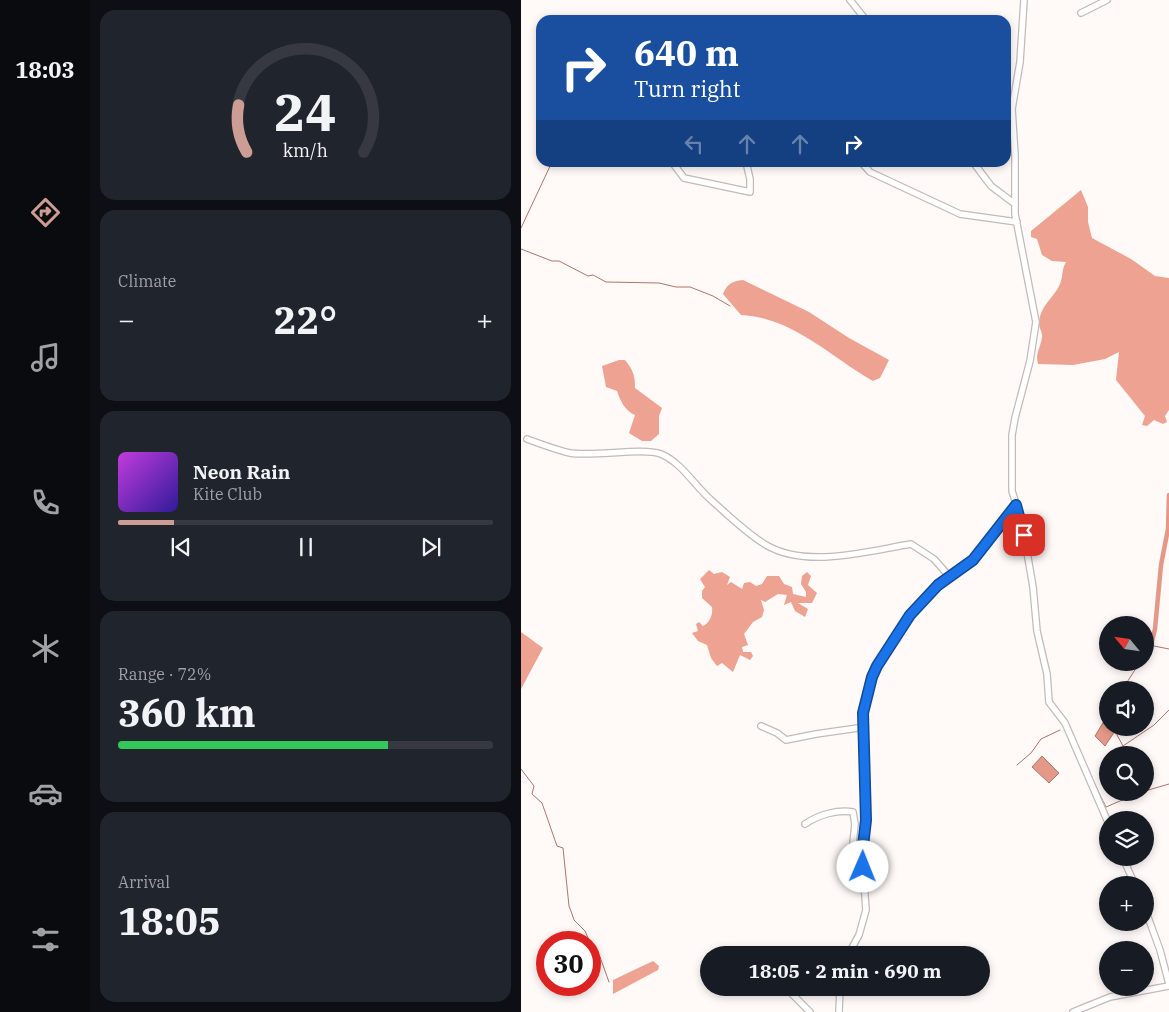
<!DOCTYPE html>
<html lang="en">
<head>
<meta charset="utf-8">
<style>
	:root { --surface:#171b24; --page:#20242c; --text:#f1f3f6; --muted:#9ea1a6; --line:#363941; --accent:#cc9d95 }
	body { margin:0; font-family:"IBM Plex Serif",serif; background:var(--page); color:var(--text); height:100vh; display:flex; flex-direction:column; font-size:19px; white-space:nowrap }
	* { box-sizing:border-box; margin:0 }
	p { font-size:16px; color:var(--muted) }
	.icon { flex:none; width:28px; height:28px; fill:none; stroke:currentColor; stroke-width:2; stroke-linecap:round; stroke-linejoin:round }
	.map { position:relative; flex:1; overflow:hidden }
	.drawer { display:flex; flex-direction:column; gap:10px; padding:10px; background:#0d0f14; width:431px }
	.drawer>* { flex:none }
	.banner { position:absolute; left:15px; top:15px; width:475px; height:152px; border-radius:15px; box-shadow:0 2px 8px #0003; background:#1a4fa0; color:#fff; overflow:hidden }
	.needle { width:32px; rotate:299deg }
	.fabs { position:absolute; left:578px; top:616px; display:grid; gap:10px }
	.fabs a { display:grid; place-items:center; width:55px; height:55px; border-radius:50%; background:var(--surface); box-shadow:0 2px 8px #0003; font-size:25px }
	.speed { position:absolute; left:15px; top:931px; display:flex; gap:10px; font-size:25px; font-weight:700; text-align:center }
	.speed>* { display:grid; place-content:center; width:65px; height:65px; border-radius:50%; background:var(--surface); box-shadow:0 2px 8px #0003; line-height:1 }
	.speed .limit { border:8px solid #d22; background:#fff; color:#111 }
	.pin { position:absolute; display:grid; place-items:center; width:42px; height:42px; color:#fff; margin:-21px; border-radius:10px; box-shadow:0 2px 8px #0006 }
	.me { position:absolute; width:55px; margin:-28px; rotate:1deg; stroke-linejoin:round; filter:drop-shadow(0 0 4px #0008) }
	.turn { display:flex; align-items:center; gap:18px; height:105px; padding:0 15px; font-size:22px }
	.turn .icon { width:65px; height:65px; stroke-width:2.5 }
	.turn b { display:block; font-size:35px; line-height:42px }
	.lanes { display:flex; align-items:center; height:48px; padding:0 15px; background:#0003; justify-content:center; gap:25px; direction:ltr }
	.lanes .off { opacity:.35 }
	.big { font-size:38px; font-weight:800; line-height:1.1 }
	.drawer .widget { flex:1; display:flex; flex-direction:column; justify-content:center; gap:8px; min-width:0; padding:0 18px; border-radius:15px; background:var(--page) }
	.drawer .dial { align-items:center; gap:0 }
	.dial svg { height:130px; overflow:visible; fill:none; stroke:var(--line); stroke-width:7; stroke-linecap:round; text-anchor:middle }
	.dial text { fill:var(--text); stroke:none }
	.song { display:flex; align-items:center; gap:15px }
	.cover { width:60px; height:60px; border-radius:8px; background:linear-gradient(135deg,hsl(290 70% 55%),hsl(250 70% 35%)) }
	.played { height:5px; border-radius:2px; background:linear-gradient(90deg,var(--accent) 15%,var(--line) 15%) }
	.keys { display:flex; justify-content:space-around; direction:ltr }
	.heat { display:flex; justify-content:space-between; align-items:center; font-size:28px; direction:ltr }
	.charge { height:8px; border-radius:4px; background:linear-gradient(90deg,#34c759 72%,var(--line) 0) }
	.trip { position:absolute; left:179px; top:946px; width:290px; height:50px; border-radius:25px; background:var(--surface); box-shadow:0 2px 8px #0003; font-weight:800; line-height:50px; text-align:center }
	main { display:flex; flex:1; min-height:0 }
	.dock { display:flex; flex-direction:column; width:90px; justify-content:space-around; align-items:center; background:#090b0e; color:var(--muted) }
	.dock .icon { width:35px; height:35px }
	.dock .active { color:var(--accent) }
	.dock b { font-size:22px; color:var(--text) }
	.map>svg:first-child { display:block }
	.forest { fill:#eea291 }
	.water { fill:#e49988; stroke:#ad776b }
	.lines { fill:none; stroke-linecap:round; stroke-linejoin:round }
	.stream { stroke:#ad776b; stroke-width:1 }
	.canal { stroke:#e49988; stroke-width:4.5 }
	.minor-casing { stroke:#c4bab8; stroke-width:8 }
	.minor { stroke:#fff; stroke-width:5.5 }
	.route-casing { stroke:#114b97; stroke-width:12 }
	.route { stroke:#1a73e8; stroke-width:9 }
</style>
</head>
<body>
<main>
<nav class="dock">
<b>18:03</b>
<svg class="icon active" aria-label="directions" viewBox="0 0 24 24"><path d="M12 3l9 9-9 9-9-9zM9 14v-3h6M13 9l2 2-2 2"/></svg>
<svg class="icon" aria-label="music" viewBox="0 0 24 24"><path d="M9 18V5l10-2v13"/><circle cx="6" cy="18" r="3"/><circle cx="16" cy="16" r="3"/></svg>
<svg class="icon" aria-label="phone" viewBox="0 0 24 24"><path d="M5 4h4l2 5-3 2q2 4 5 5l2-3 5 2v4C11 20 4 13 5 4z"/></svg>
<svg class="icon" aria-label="climate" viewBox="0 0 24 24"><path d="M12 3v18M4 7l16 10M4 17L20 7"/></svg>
<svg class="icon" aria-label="car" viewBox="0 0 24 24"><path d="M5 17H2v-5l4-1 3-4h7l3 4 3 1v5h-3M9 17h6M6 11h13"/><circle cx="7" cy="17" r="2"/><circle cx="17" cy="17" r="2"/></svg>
<svg class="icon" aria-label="filters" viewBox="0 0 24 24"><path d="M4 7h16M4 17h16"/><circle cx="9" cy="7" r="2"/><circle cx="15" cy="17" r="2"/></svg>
</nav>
<section class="drawer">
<div class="widget dial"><svg viewBox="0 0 100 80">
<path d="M14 69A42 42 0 1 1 86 69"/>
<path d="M14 69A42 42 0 0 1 9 40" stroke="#cc9d95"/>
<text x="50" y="56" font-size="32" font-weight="700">24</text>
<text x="50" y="72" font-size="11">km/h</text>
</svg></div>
<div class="widget"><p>Climate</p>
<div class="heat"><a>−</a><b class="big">22°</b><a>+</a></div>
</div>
<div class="widget">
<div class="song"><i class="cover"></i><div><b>Neon Rain</b><p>Kite Club</p></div></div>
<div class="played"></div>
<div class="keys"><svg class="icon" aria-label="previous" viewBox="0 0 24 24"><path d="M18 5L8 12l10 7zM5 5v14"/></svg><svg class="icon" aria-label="pause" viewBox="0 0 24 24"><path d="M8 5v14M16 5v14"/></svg><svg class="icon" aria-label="next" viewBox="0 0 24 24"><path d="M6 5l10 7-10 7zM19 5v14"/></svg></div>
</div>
<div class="widget"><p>Range · 72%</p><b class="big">360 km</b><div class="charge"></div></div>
<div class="widget"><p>Arrival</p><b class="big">18:05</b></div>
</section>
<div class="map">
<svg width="648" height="1012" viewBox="0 0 648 1012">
	<rect width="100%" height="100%" fill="#fff9f7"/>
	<path class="forest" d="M560,190L567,207V222L571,238L610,259L634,276L648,278V410L644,416L646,422L642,424L633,420L626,426L621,425L624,416L595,380L598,352L584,359L552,365L517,364C514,353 520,347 521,337C522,332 517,327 518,322C520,303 536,296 540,281C542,273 541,269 545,262L531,261L521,255L516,239L510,237V231Z
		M222,280L288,312L328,338L368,360L359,378L352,381C310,357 271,317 220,315L202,294C206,284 211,281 222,280Z
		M98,360H104C112,370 114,375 114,388L141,408L138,416V434L130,441H121L108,433L114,415C104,411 99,400 96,391L85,387L81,366Z
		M188,570L193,574L201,572L209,577L206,585L210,582L221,589L223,583L229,582L235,586L241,584L246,576H258L263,584L271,587L272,594L285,597V592L280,584L281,576L286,572L290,576L287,585L296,593L291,603H277L287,609L284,617L274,611L270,602L263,605L266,595L257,594L244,602L240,600L243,610L241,617L232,622L223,634L227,645L221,647L222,652H230L232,656L229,660L219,655L212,672L201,663L196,666L190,658L186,645L177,641L171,633L177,631L175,624L178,622L182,626C189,623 192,614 191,607L181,598V591L184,587L179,579Z
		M0,632L22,648L0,689Z
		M132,961L138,966L137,970L92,994V980Z"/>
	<path class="water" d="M583,721L586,723V728H596L584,746L574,736Z
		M521,756L538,773L528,783L511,767Z"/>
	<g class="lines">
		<path class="stream" d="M0,228L31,162
			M0,249L31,261H38L67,276L72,275L85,282L138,283L155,287H169L192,296L209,306
			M624,654L628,645L648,649
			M601,690L619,662
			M598,728L596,735L607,755
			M602,746L633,725L648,710
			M496,765L510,753L520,739L539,730
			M0,769L13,786L11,794L21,803L36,846L42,848L48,906L51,914L53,920L64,931L71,947L79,957L88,982
			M624,783L626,790
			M574,785L585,807L620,792
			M624,791L648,784"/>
		<path class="canal" d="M630,645L634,629L640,565L647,529L648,495"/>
		<g class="minor-casing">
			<path id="minor" d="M329,0L345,20
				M503,0L499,62L491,109L494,155V214L515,322L509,361L494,418L491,435V491L501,523L512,587L516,631L526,674L528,702L544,723L586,820
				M560,13L586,0
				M151,162L163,178L229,192V179L225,162
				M340,162L349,172L439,214L496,222
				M452,162L470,186L494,204
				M6,439C20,444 35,450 49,453C74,457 121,447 140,454C161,463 173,485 190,500C207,515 225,533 245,545C286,569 347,551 390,544L413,559L428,576
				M240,726L256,733L265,740L295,734L344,727
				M284,824C297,815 317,809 332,812L334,824L332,843L341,855
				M602,858L614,885
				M624,909L639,950L648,984
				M327,955L338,935L345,910L341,855L345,820L342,713L351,677L356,666L389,615L417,585L452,560L495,505
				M265,988L289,1012
				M318,1012L319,988
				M552,1012L589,997L648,986"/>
		</g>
		<use href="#minor" class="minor"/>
	</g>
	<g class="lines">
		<g class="route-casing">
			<path id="route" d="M342,867L341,855L345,820L342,713L351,677L356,666L389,615L417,585L452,560L495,505L503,535"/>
		</g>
		<use href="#route" class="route"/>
	</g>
</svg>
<div class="fabs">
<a><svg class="needle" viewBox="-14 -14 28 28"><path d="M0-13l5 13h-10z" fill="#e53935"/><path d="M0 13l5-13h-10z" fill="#9ea1a6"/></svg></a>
<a><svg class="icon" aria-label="sound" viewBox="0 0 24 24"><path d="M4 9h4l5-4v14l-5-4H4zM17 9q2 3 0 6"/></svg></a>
<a><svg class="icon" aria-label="search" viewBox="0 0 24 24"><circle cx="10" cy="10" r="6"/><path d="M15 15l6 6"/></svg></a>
<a><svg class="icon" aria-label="layers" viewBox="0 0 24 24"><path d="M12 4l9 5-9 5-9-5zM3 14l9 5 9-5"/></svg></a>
<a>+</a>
<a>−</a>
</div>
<div class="speed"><div class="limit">30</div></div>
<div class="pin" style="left:503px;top:535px;background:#d93025"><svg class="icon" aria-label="arrive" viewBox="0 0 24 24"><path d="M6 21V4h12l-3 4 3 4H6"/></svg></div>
<svg class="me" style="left:342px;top:867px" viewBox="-20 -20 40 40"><circle r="19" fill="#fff"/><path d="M0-13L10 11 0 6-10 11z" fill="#1a73e8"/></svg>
<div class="trip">18:05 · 2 min · 690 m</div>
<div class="banner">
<div class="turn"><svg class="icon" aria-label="right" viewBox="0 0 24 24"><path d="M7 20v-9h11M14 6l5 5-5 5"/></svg><div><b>640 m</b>Turn right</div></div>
<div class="lanes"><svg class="icon off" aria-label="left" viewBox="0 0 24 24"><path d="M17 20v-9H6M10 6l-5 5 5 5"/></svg><svg class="icon off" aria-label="ahead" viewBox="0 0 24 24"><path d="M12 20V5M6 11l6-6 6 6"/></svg><svg class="icon off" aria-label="ahead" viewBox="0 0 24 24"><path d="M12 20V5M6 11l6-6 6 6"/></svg><svg class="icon" aria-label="right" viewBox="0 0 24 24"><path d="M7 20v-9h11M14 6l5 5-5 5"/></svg></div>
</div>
</div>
</main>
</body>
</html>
